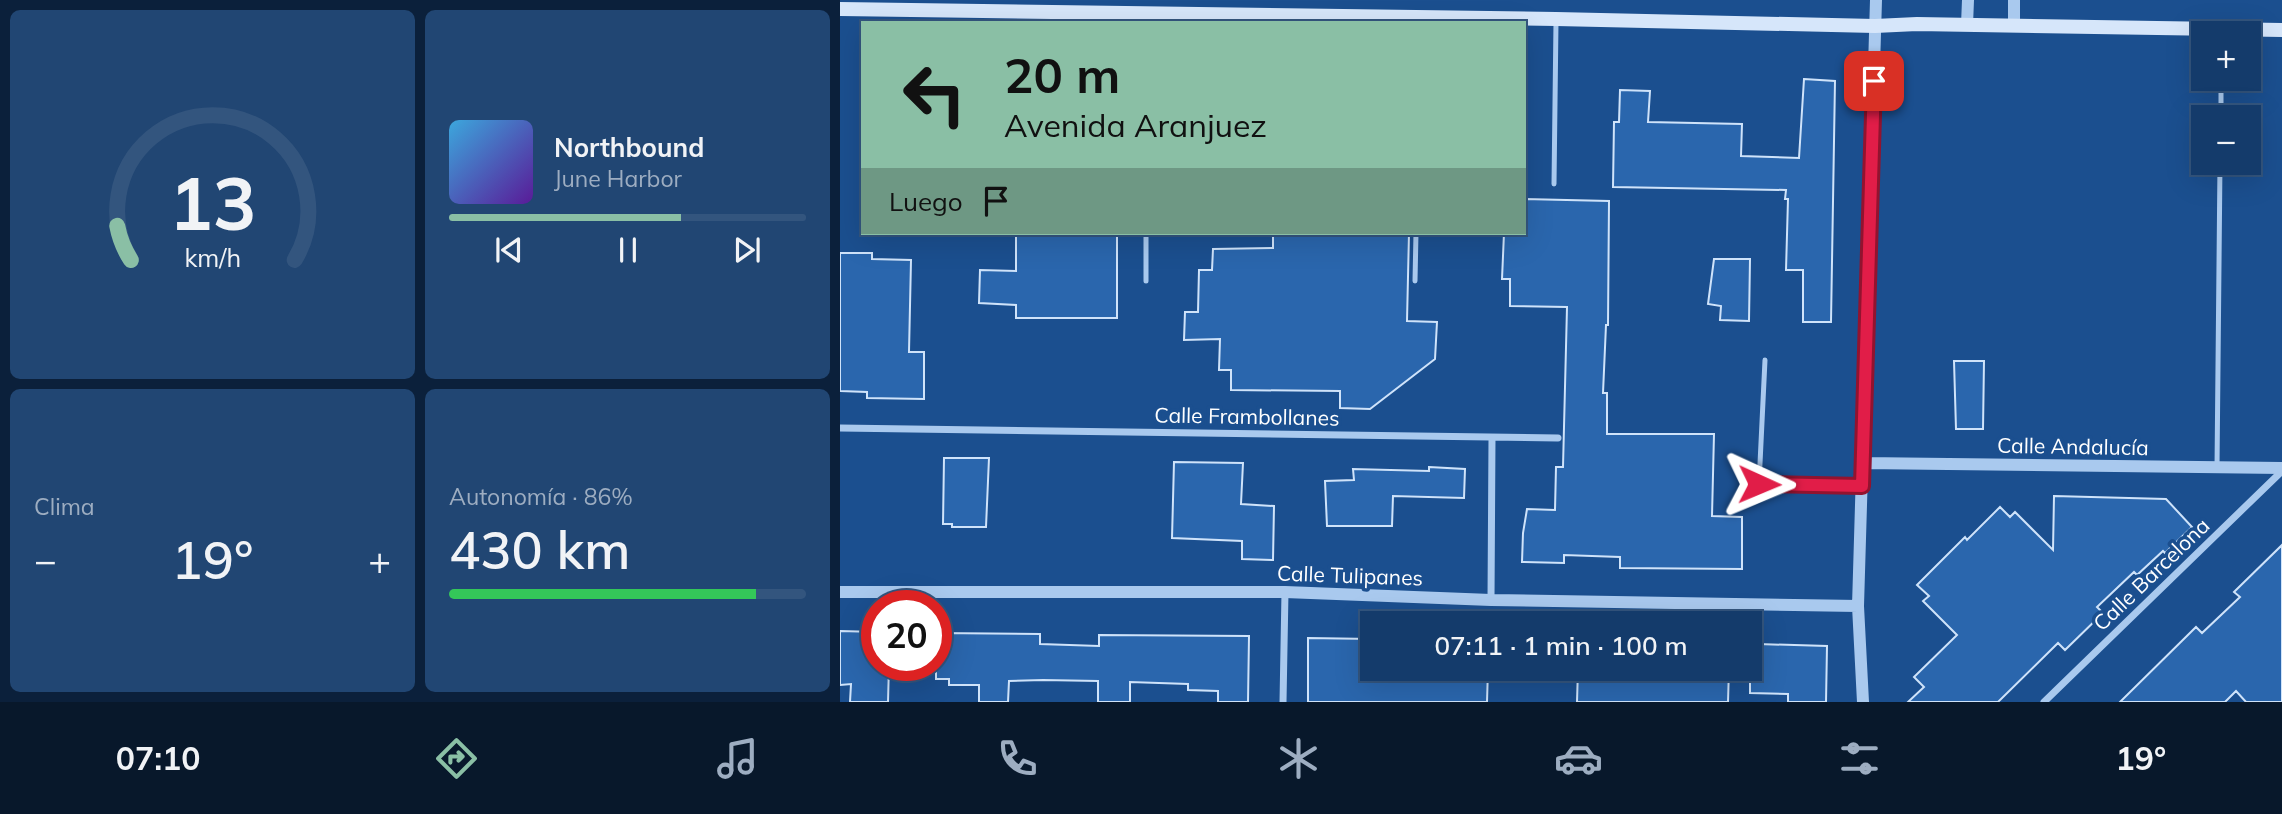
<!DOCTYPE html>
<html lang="es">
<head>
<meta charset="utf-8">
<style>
	:root { --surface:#143b6b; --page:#214673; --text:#f1f3f6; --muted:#9dadc1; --line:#33557e; --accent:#8abfa5 }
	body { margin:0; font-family:Mulish,sans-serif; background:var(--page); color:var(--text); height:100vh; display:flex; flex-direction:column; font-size:26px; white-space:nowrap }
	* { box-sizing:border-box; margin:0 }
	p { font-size:23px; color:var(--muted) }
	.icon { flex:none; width:38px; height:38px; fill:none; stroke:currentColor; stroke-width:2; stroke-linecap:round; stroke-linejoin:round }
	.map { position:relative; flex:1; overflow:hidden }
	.drawer { display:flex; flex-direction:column; gap:10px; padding:10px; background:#0b203b; width:840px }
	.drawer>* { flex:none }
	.hud { position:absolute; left:21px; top:21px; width:665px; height:214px; border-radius:0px; box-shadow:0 7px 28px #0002,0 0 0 2px var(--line); background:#8abfa5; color:#111; overflow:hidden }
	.fabs { position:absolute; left:1351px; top:21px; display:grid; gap:14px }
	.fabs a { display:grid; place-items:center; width:70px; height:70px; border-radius:0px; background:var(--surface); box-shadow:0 7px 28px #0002,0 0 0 2px var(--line); font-size:35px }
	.speed { position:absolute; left:21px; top:590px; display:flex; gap:14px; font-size:35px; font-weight:700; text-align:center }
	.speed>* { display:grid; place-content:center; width:91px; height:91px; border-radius:50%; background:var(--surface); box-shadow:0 7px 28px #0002,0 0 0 2px var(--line); line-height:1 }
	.speed .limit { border:10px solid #d22; background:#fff; color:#111 }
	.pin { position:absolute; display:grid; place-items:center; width:60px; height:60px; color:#fff; margin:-30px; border-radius:14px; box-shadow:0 4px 10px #0006 }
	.me { position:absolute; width:77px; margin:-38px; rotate:91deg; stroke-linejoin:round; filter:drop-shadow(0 0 5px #0008) }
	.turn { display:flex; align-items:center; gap:24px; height:147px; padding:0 28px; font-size:32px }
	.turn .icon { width:91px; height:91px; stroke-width:2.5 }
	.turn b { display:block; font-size:49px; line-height:60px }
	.then { display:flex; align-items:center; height:66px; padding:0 28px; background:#0003; gap:14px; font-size:26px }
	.big { font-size:52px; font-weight:600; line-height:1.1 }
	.drawer .widget { flex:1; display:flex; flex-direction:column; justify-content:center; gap:10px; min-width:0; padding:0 24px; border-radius:10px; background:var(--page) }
	.drawer .dial { align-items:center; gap:0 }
	.dial svg { height:182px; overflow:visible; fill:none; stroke:var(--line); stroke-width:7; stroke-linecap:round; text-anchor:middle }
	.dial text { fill:var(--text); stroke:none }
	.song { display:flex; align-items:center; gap:21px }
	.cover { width:84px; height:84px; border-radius:10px; background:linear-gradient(135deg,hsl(200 70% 55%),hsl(270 70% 35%)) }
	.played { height:7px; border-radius:4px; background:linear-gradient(90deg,var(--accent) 65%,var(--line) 65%) }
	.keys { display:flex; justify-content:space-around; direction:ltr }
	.heat { display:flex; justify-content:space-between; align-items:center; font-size:38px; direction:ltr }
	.charge { height:10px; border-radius:5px; background:linear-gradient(90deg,#34c759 86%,var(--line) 0) }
	.drawer .tiles { flex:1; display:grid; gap:10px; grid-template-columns:repeat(2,1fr) }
	.trip { position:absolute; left:520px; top:611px; width:402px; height:70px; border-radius:0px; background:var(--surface); box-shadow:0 7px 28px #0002,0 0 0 2px var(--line); font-weight:600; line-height:70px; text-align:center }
	.dock { display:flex; height:112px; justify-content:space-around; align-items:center; background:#08182b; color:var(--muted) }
	.dock .icon { width:49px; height:49px }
	.dock .selected { color:var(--accent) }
	.dock b { font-size:32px; color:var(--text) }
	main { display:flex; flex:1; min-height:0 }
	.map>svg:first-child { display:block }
	.building { fill:#2a66ad; stroke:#cfe3fa; stroke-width:2 }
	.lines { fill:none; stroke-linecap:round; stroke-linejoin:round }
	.service { stroke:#a9c9ee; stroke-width:5 }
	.minor { stroke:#a9c9ee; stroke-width:7 }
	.tertiary { stroke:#a9c9ee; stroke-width:12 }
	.secondary { stroke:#d6e6fa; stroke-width:14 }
	.route-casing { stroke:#92132f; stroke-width:18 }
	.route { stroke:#e11d48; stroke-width:12 }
	.labels { text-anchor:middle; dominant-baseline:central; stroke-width:7; stroke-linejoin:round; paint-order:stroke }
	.street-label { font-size:21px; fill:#fff; stroke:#1b4f8f }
</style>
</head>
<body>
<main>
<section class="drawer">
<div class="tiles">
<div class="widget dial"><svg viewBox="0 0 100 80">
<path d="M14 69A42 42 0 1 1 86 69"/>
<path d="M14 69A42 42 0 0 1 8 54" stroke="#8abfa5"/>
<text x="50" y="56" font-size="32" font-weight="700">13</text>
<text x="50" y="72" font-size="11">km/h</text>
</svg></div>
<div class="widget">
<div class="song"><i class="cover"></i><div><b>Northbound</b><p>June Harbor</p></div></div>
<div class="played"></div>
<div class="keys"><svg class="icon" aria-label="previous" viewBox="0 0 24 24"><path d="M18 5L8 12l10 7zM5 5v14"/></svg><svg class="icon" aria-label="pause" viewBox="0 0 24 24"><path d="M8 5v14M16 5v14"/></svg><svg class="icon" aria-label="next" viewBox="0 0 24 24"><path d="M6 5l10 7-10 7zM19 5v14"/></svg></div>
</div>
<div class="widget"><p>Clima</p>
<div class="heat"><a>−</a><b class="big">19°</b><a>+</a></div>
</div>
<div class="widget"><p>Autonomía · 86%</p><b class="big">430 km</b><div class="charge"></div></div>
</div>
</section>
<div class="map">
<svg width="1442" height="702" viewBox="0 0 1442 702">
	<rect width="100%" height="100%" fill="#1b4f8f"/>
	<path class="building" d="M964,79L995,81L991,322H963V270H946L948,199H945L946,190L773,187L774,122H779L780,90L810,91L808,122L902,124L901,156L959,158Z
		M684,199L769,201L768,325H766L763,393H767V434H874L872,516L902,517V569L780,568V557L724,555V563L682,562L683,533L687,509L715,510L716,467H723L727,307L670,306V279H662L664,233H684Z
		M176,233H277V318H176V305L139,303L140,270L176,271Z
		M433,233H569L567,321L597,322L595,359L530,409L500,408V391L391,390V370H379L380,339L344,340L345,312H358L359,270H372L373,249L433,248Z
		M0,253H32V259L71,260L69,352H84V399L27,398V392L0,391Z
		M874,259H910L909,321L880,320L881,306L868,304Z
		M1114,361H1144L1143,429H1116Z
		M104,458H149L146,527H112V524H103Z
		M334,462L403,463L401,504L434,506L433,560L402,559V541L332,538Z
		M589,467L625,469L624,498L553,496L552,526H487L485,481L514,480L513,469L589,471Z
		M1214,496L1326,499L1352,527L1325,553L1323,551L1297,575L1294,572L1257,607L1263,613L1225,650L1218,643L1158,702H1068L1084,687L1074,677L1117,635L1083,601L1089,596L1077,585L1125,537L1127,540L1160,507L1170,517L1175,512L1213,550Z
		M1442,545V702H1406L1396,691L1385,702H1280L1356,627L1362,633L1400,597L1394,592Z
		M0,631L37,632V665H49L48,702H10L11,684L0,685Z
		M96,633L200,634V644L259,646V635L409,636L408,702H378V691L348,690V684L290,682V702H258V681L203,680L169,681L168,702H139V685H109V679H96Z
		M468,638L532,639V668H648L647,702H468Z
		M918,644L987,646L986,702H948V694L910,693V658H918Z
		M738,668H889L888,702H737Z"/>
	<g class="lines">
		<path class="service" d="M1381,117V79
			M714,184L716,22
			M306,281V233
			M575,281L576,233
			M925,360L919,484L1022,486
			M1377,468L1380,163"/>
		<path class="minor" d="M0,428L718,438
			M651,600L652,438
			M443,702L445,592
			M1204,702L1442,471"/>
		<path class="tertiary" d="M1127,25L1128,0
			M1174,26V0
			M1023,463L1442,468
			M0,592H445L651,600L1018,606
			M1023,702L1018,606L1036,0"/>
		<path class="secondary" d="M0,9L716,19L1035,26L1077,24L1442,30"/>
	</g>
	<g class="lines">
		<g class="route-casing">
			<path id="route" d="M919,484L1022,486L1034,81"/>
		</g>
		<use href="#route" class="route"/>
	</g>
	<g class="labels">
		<g class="street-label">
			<text transform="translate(407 416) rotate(1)">Calle Frambollanes</text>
			<text transform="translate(1233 446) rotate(1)">Calle Andalucía</text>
			<text transform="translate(1311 574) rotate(-44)">Calle Barcelona</text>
			<text transform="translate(510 575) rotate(2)">Calle Tulipanes</text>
		</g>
	</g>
</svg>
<div class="fabs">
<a>+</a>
<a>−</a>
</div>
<div class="speed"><div class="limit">20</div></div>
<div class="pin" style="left:1034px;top:81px;background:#d93025"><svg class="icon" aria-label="arrive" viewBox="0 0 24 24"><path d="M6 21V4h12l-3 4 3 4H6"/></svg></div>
<svg class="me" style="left:919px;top:484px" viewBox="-20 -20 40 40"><path d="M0-17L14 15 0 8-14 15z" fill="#e11d48" stroke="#fff" stroke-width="4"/></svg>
<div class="trip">07:11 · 1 min · 100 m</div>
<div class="hud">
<div class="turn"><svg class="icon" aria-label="left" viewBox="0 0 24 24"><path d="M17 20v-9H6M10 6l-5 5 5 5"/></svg><div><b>20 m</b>Avenida Aranjuez</div></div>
<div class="then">Luego<svg class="icon" aria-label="arrive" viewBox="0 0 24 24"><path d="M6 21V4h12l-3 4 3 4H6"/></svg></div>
</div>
</div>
</main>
<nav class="dock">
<b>07:10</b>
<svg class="icon selected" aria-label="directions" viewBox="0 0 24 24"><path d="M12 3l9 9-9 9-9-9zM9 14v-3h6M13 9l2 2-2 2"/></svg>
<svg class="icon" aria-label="music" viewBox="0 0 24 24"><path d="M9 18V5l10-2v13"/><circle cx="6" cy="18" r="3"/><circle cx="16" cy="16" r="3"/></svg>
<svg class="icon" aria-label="phone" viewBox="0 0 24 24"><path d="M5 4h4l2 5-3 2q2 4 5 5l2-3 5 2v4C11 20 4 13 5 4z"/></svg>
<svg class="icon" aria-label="climate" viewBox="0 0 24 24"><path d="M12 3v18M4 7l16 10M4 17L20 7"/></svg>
<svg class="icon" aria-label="car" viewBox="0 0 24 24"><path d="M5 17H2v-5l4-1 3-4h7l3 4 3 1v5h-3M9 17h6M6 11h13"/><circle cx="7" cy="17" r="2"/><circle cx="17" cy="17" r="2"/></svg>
<svg class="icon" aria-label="filters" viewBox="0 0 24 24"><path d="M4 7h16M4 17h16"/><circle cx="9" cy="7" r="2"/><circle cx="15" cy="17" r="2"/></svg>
<b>19°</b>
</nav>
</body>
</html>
